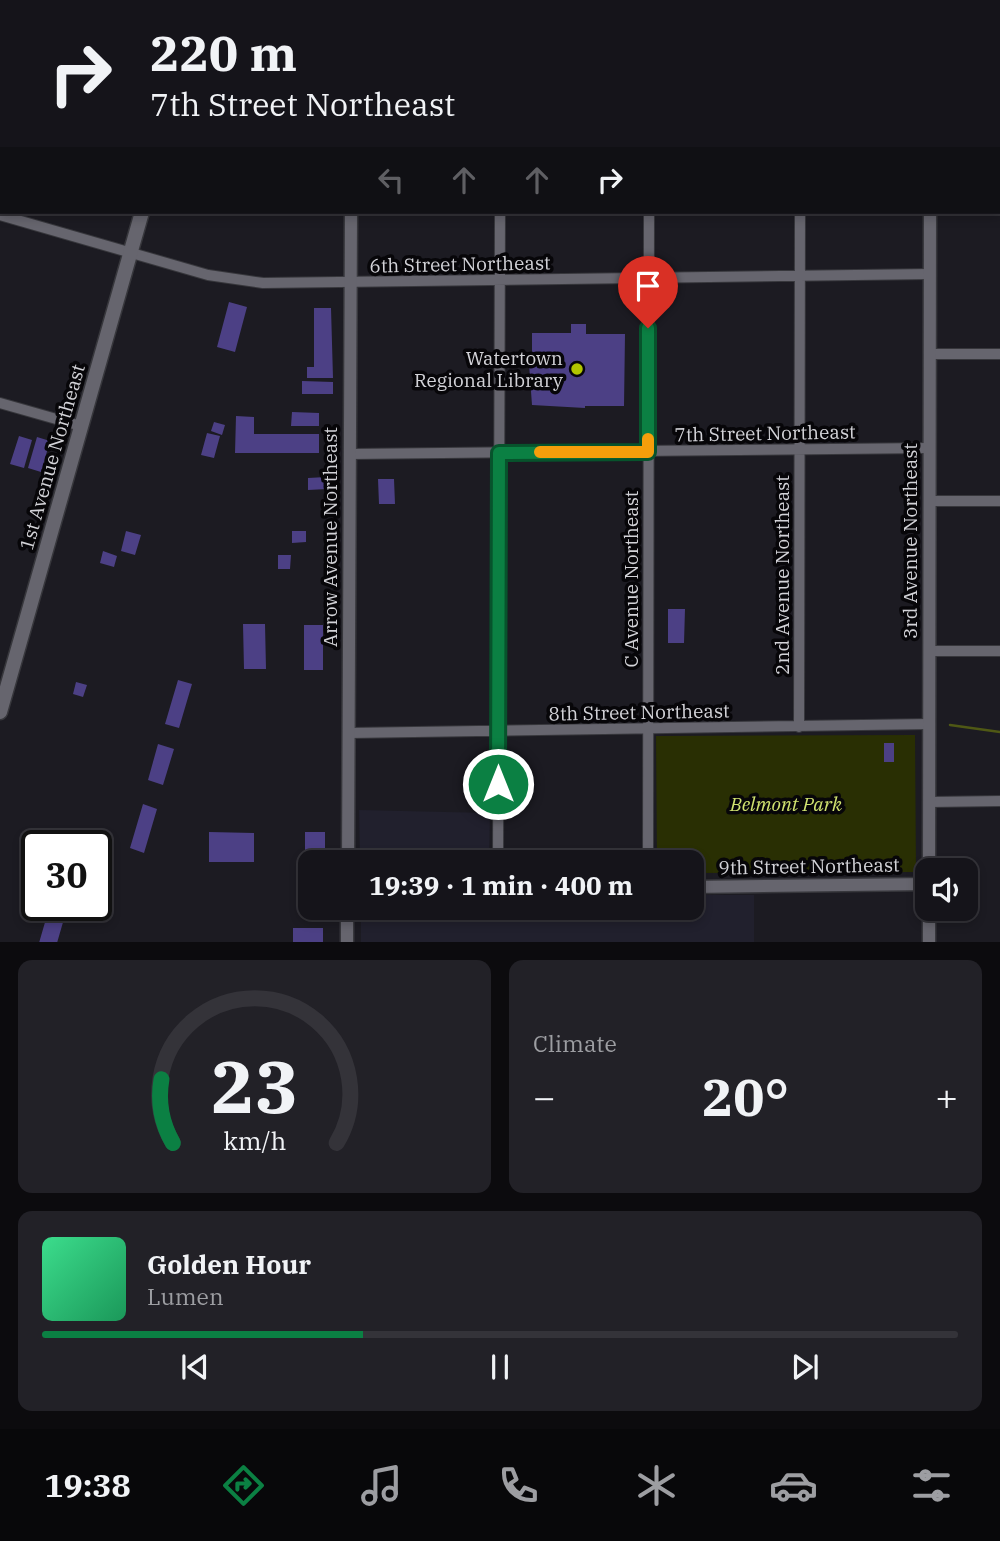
<!DOCTYPE html>
<html lang="en">
<head>
<meta charset="utf-8">
<style>
	:root { --surface:#15141a; --page:#222127; --text:#f1f3f6; --muted:#9d9ea2; --line:#343339; --accent:#0b8043 }
	body { margin:0; font-family:"IBM Plex Serif",serif; background:var(--page); color:var(--text); height:100vh; display:flex; flex-direction:column; font-size:26px; white-space:nowrap }
	* { box-sizing:border-box; margin:0 }
	p { font-size:23px; color:var(--muted) }
	.icon { flex:none; width:38px; height:38px; fill:none; stroke:currentColor; stroke-width:2; stroke-linecap:round; stroke-linejoin:round }
	.map { position:relative; height:942px; overflow:hidden }
	.details { display:flex; flex-direction:column; gap:18px; padding:18px; background:#0c0b0e; flex:1 }
	.details>* { flex:none }
	.guide { position:absolute; left:0px; top:0px; width:1001px; height:214px; box-shadow:0 4px 10px #0003,0 0 0 2px var(--line); background:#15141a; color:var(--text); overflow:hidden }
	.fabs { position:absolute; left:915px; top:858px; display:grid; gap:14px }
	.fabs a { display:grid; place-items:center; width:63px; height:63px; border-radius:14px; background:var(--surface); box-shadow:0 4px 10px #0003,0 0 0 2px var(--line); font-size:35px }
	.speed { position:absolute; left:21px; top:830px; display:flex; gap:14px; font-size:35px; font-weight:700; text-align:center }
	.speed>* { display:grid; place-content:center; width:91px; height:91px; border-radius:50%; background:var(--surface); box-shadow:0 4px 10px #0003,0 0 0 2px var(--line); line-height:1 }
	.speed .limit { border:4px solid #111; border-radius:10px; background:#fff; color:#111 }
	.pin { position:absolute; display:grid; place-items:center; width:60px; height:60px; color:#fff; margin:-72px -30px; border-radius:50% 50% 50% 0; rotate:-45deg; box-shadow:0 0 7px #0007 }
	.pin .icon { rotate:45deg }
	.me { position:absolute; width:77px; margin:-38px; rotate:0deg; stroke-linejoin:round; filter:drop-shadow(0 0 5px #0008) }
	.turn { display:flex; align-items:center; gap:24px; height:147px; padding:0 35px; font-size:32px }
	.turn .icon { width:91px; height:91px; stroke-width:2.5 }
	.turn b { display:block; font-size:49px; line-height:60px }
	.lanes { display:flex; align-items:center; height:66px; padding:0 35px; background:#0003; justify-content:center; gap:35px; direction:ltr }
	.lanes .off { opacity:.35 }
	.big { font-size:52px; font-weight:700; line-height:1.1 }
	.details .card { flex:1; display:flex; flex-direction:column; justify-content:center; gap:10px; min-width:0; padding:0 24px; border-radius:14px; background:var(--page) }
	.details .dial { align-items:center; gap:0 }
	.dial svg { height:182px; overflow:visible; fill:none; stroke:var(--line); stroke-width:7; stroke-linecap:round; text-anchor:middle }
	.dial text { fill:var(--text); stroke:none }
	.song { display:flex; align-items:center; gap:21px }
	.cover { width:84px; height:84px; border-radius:10px; background:linear-gradient(135deg,hsl(150 70% 55%),hsl(150 70% 35%)) }
	.played { height:7px; border-radius:4px; background:linear-gradient(90deg,var(--accent) 35%,var(--line) 35%) }
	.keys { display:flex; justify-content:space-around; direction:ltr }
	.heat { display:flex; justify-content:space-between; align-items:center; font-size:38px; direction:ltr }
	.details .tiles { flex:1; display:grid; gap:18px; grid-template-columns:1fr 1fr }
	.card:last-child { grid-column:span 2 }
	.trip { position:absolute; left:298px; top:850px; width:406px; height:70px; border-radius:14px; background:var(--surface); box-shadow:0 4px 10px #0003,0 0 0 2px var(--line); font-weight:700; line-height:70px; text-align:center }
	.dock { display:flex; height:112px; justify-content:space-around; align-items:center; background:#08080a; color:var(--muted) }
	.dock .icon { width:49px; height:49px }
	.dock .on { color:var(--accent) }
	.dock b { font-size:32px; color:var(--text) }
	.map>svg:first-child { display:block }
	.built { fill:#21202d }
	.green { fill:#292f03 }
	.lines { fill:none; stroke-linecap:round; stroke-linejoin:round }
	.stream { stroke:#4f5815; stroke-width:2.5 }
	.building { fill:#4c4085 }
	.minor-casing { stroke:#37373c; stroke-width:12 }
	.tertiary-casing { stroke:#37373c; stroke-width:15 }
	.secondary-casing { stroke:#37373c; stroke-width:17 }
	.primary-casing { stroke:#37373c; stroke-width:18 }
	.minor { stroke:#66656e; stroke-width:10 }
	.tertiary { stroke:#66656e; stroke-width:12 }
	.secondary { stroke:#66656e; stroke-width:14 }
	.primary { stroke:#8b82c5; stroke-width:16 }
	.route-casing { stroke:#07532c; stroke-width:18 }
	.route { stroke:#0b8043; stroke-width:12 }
	.slow { stroke:#f59e0b; stroke-width:12 }
	.poi-dot { fill:#b1c500; stroke:#070609; stroke-width:2.5 }
	.labels { text-anchor:middle; dominant-baseline:central; stroke-width:7; stroke-linejoin:round; paint-order:stroke }
	.street-label { font-size:19px; fill:#d3d3d8; stroke:#070609 }
	.poi-label { font-size:19px; fill:#d3d3d8; stroke:#070609; text-anchor:end }
	.park-label { font-size:19px; font-style:italic; fill:#d2e471; stroke:#070609 }
</style>
</head>
<body>
<div class="map">
<svg width="1000" height="943" viewBox="0 0 1000 943">
	<rect width="100%" height="100%" fill="#1c1b22"/>
	<path class="built" d="M359,810L490,813L489,863H360Z
		M691,895H754V942H361V908H691Z"/>
	<path class="green" d="M915,735L916,872L691,873V863H657L656,736Z"/>
	<g class="lines">
		<path class="stream" d="M950,725L1000,732"/>
	</g>
	<path class="building" d="M229,302L247,307L235,352L217,347Z
		M314,308H331L333,378H307V367H314Z
		M571,324H586V334H625L624,406H585V408L532,405L529,364H532V333H571Z
		M302,381L333,382V394H302Z
		M292,412L319,413V426H291Z
		M236,416L254,417V434H319V453H235Z
		M214,422L225,425L222,435L211,431Z
		M207,433L220,436L214,458L201,455Z
		M19,436L32,440L24,468L10,464Z
		M37,437L50,441L41,472L28,468Z
		M326,477L327,489L308,490V478Z
		M378,479H394L395,504H379Z
		M126,531L141,535L135,555L121,551Z
		M292,531H306V542L292,543Z
		M103,551L117,556L114,567L100,563Z
		M278,555H291L290,569H278Z
		M668,609H685L684,643H668Z
		M243,624H265L266,669H244Z
		M304,625H323V670H304Z
		M178,680L192,684L179,728L165,724Z
		M76,682L87,685L83,697L73,694Z
		M884,743H894V762H884Z
		M158,744L174,749L163,785L148,780Z
		M143,804L157,809L144,853L130,848Z
		M70,832L87,837L85,845H67Z
		M209,832L254,833V862H209Z
		M305,832H325V863H310V888L305,889Z
		M50,905H68L57,943H39Z
		M293,928H323V943H293Z"/>
	<g class="lines">
		<g class="minor-casing">
			<path id="minor" d="M505,0L506,2
				M651,2V0
				M800,2V0
				M999,100H1000
				M0,215L208,275L263,283L930,274
				M930,354H1000
				M0,403L81,426
				M350,454L929,448
				M929,501H1000
				M929,651H1000
				M799,727L800,212
				M349,733L929,724
				M929,802L1000,801
				M498,863L500,212
				M648,863L649,212"/>
		</g>
		<g class="tertiary-casing">
			<path id="tertiary" d="M930,0V2
				M348,863L351,212
				M929,870L930,212
				M691,887L928,884
				M347,908V943
				M929,943V908"/>
		</g>
		<g class="secondary-casing">
			<path id="secondary" d="M201,2L202,0
				M0,712L142,212"/>
		</g>
		<g class="primary-casing">
			<path id="primary" d="M551,2L556,0
				M0,31H2"/>
		</g>
		<use href="#minor" class="minor"/>
		<use href="#tertiary" class="tertiary"/>
		<use href="#secondary" class="secondary"/>
		<use href="#primary" class="primary"/>
	</g>
	<g class="lines">
		<g class="route-casing">
			<path id="route" d="M498,784L499,453L648,452V328"/>
		</g>
		<use href="#route" class="route"/>
		<path class="slow" d="M540,452H648V439"/>
	</g>
	<circle class="poi-dot" cx="577" cy="369" r="7"/>
	<g class="labels">
		<g class="street-label">
			<text transform="translate(460 264) rotate(-1)">6th Street Northeast</text>
			<text transform="translate(765 433) rotate(-1)">7th Street Northeast</text>
			<text transform="translate(52 457) rotate(-74)">1st Avenue Northeast</text>
			<text transform="translate(330 537) rotate(-90)">Arrow Avenue Northeast</text>
			<text transform="translate(910 541) rotate(-90)">3rd Avenue Northeast</text>
			<text transform="translate(782 575) rotate(-90)">2nd Avenue Northeast</text>
			<text transform="translate(631 579) rotate(-90)">C Avenue Northeast</text>
			<text transform="translate(639 712) rotate(-1)">8th Street Northeast</text>
			<text transform="translate(809 866) rotate(-1)">9th Street Northeast</text>
		</g>
		<g class="poi-label">
			<text x="563" y="358">Watertown<tspan x="563" dy="22">Regional Library</tspan></text>
		</g>
		<g class="park-label">
			<text x="786" y="804">Belmont Park</text>
		</g>
	</g>
</svg>
<div class="fabs">
<a><svg class="icon" aria-label="sound" viewBox="0 0 24 24"><path d="M4 9h4l5-4v14l-5-4H4zM17 9q2 3 0 6"/></svg></a>
</div>
<div class="speed"><div class="limit">30</div></div>
<div class="pin" style="left:648px;top:328px;background:#d93025"><svg class="icon" aria-label="arrive" viewBox="0 0 24 24"><path d="M6 21V4h12l-3 4 3 4H6"/></svg></div>
<svg class="me" style="left:498px;top:784px" viewBox="-20 -20 40 40"><circle r="17" fill="#0b8043" stroke="#fff" stroke-width="3"/><path d="M0-11L8 9 0 5-8 9z" fill="#fff"/></svg>
<div class="trip">19:39 · 1 min · 400 m</div>
<div class="guide">
<div class="turn"><svg class="icon" aria-label="right" viewBox="0 0 24 24"><path d="M7 20v-9h11M14 6l5 5-5 5"/></svg><div><b>220 m</b>7th Street Northeast</div></div>
<div class="lanes"><svg class="icon off" aria-label="left" viewBox="0 0 24 24"><path d="M17 20v-9H6M10 6l-5 5 5 5"/></svg><svg class="icon off" aria-label="ahead" viewBox="0 0 24 24"><path d="M12 20V5M6 11l6-6 6 6"/></svg><svg class="icon off" aria-label="ahead" viewBox="0 0 24 24"><path d="M12 20V5M6 11l6-6 6 6"/></svg><svg class="icon" aria-label="right" viewBox="0 0 24 24"><path d="M7 20v-9h11M14 6l5 5-5 5"/></svg></div>
</div>
</div>
<section class="details">
<div class="tiles">
<div class="card dial"><svg viewBox="0 0 100 80">
<path d="M14 69A42 42 0 1 1 86 69"/>
<path d="M14 69A42 42 0 0 1 9 41" stroke="#0b8043"/>
<text x="50" y="56" font-size="32" font-weight="700">23</text>
<text x="50" y="72" font-size="11">km/h</text>
</svg></div>
<div class="card"><p>Climate</p>
<div class="heat"><a>−</a><b class="big">20°</b><a>+</a></div>
</div>
<div class="card">
<div class="song"><i class="cover"></i><div><b>Golden Hour</b><p>Lumen</p></div></div>
<div class="played"></div>
<div class="keys"><svg class="icon" aria-label="previous" viewBox="0 0 24 24"><path d="M18 5L8 12l10 7zM5 5v14"/></svg><svg class="icon" aria-label="pause" viewBox="0 0 24 24"><path d="M8 5v14M16 5v14"/></svg><svg class="icon" aria-label="next" viewBox="0 0 24 24"><path d="M6 5l10 7-10 7zM19 5v14"/></svg></div>
</div>
</div>
</section>
<nav class="dock">
<b>19:38</b>
<svg class="icon on" aria-label="directions" viewBox="0 0 24 24"><path d="M12 3l9 9-9 9-9-9zM9 14v-3h6M13 9l2 2-2 2"/></svg>
<svg class="icon" aria-label="music" viewBox="0 0 24 24"><path d="M9 18V5l10-2v13"/><circle cx="6" cy="18" r="3"/><circle cx="16" cy="16" r="3"/></svg>
<svg class="icon" aria-label="phone" viewBox="0 0 24 24"><path d="M5 4h4l2 5-3 2q2 4 5 5l2-3 5 2v4C11 20 4 13 5 4z"/></svg>
<svg class="icon" aria-label="climate" viewBox="0 0 24 24"><path d="M12 3v18M4 7l16 10M4 17L20 7"/></svg>
<svg class="icon" aria-label="car" viewBox="0 0 24 24"><path d="M5 17H2v-5l4-1 3-4h7l3 4 3 1v5h-3M9 17h6M6 11h13"/><circle cx="7" cy="17" r="2"/><circle cx="17" cy="17" r="2"/></svg>
<svg class="icon" aria-label="filters" viewBox="0 0 24 24"><path d="M4 7h16M4 17h16"/><circle cx="9" cy="7" r="2"/><circle cx="15" cy="17" r="2"/></svg>
</nav>
</body>
</html>
